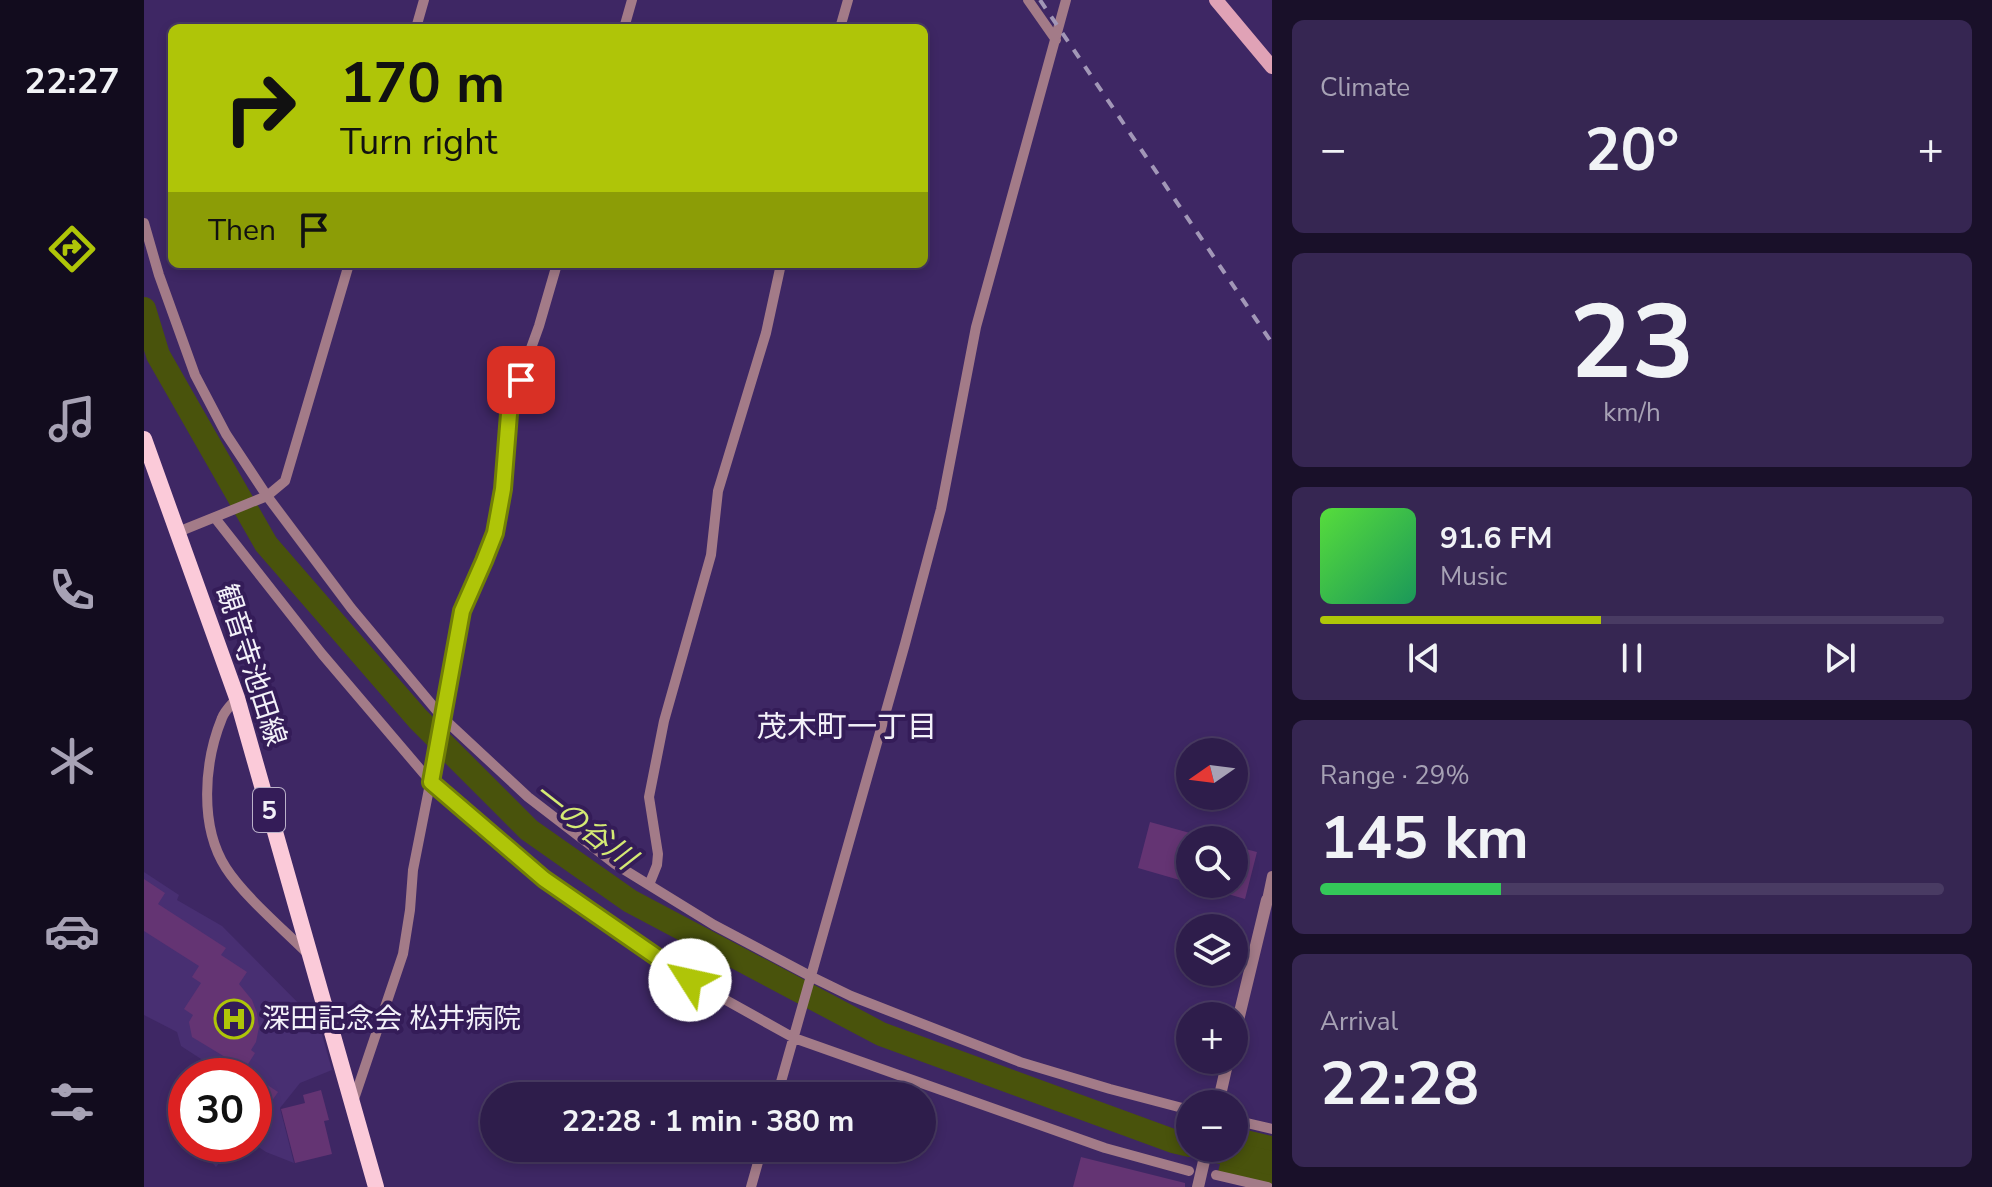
<!DOCTYPE html>
<html lang="en">
<head>
<meta charset="utf-8">
<style>
	:root { --surface:#2e1d4b; --page:#362652; --text:#f1f3f6; --muted:#a7a2b5; --line:#493b63; --accent:#afc508 }
	body { margin:0; font-family:"Nunito Sans","Noto Sans JP",sans-serif; background:var(--page); color:var(--text); height:100vh; display:flex; flex-direction:column; font-size:30px; white-space:nowrap }
	* { box-sizing:border-box; margin:0 }
	p { font-size:26px; color:var(--muted) }
	.icon { flex:none; width:44px; height:44px; fill:none; stroke:currentColor; stroke-width:2; stroke-linecap:round; stroke-linejoin:round }
	.map { position:relative; flex:1; overflow:hidden }
	.drawer { display:flex; flex-direction:column; gap:20px; padding:20px; background:#191029; width:720px }
	.drawer>* { flex:none }
	.top-card { position:absolute; left:24px; top:24px; width:760px; height:244px; border-radius:12px; box-shadow:0 4px 12px #0003,0 0 0 2px var(--line); background:#afc508; color:#111; overflow:hidden }
	.needle { width:52px; rotate:256deg }
	.controls { position:absolute; left:1032px; top:738px; display:grid; gap:16px }
	.controls a { display:grid; place-items:center; width:72px; height:72px; border-radius:50%; background:var(--surface); box-shadow:0 4px 12px #0003,0 0 0 2px var(--line); font-size:40px }
	.speed { position:absolute; left:24px; top:1058px; display:flex; gap:16px; font-size:40px; font-weight:700; text-align:center }
	.speed>* { display:grid; place-content:center; width:104px; height:104px; border-radius:50%; background:var(--surface); box-shadow:0 4px 12px #0003,0 0 0 2px var(--line); line-height:1 }
	.speed .limit { border:12px solid #d22; background:#fff; color:#111 }
	.pin { position:absolute; display:grid; place-items:center; width:68px; height:68px; color:#fff; margin:-34px; border-radius:16px; box-shadow:0 4px 12px #0006 }
	.me { position:absolute; width:88px; margin:-44px; rotate:305deg; stroke-linejoin:round; filter:drop-shadow(0 0 6px #0008) }
	.turn { display:flex; align-items:center; gap:28px; height:168px; padding:0 40px; font-size:36px }
	.turn .icon { width:104px; height:104px; stroke-width:2.5 }
	.turn b { display:block; font-size:56px; line-height:68px }
	.then { display:flex; align-items:center; height:76px; padding:0 40px; background:#0003; gap:16px; font-size:30px }
	.big { font-size:60px; font-weight:700; line-height:1.1 }
	.drawer .tile { flex:1; display:flex; flex-direction:column; justify-content:center; gap:12px; min-width:0; padding:0 28px; border-radius:12px; background:var(--page) }
	.drawer .dial { align-items:center; gap:0 }
	.dial b { font-size:104px; line-height:1 }
	.song { display:flex; align-items:center; gap:24px }
	.cover { width:96px; height:96px; border-radius:12px; background:linear-gradient(135deg,hsl(110 70% 55%),hsl(150 70% 35%)) }
	.played { height:8px; border-radius:4px; background:linear-gradient(90deg,var(--accent) 45%,var(--line) 45%) }
	.keys { display:flex; justify-content:space-around; direction:ltr }
	.heat { display:flex; justify-content:space-between; align-items:center; font-size:44px; direction:ltr }
	.charge { height:12px; border-radius:6px; background:linear-gradient(90deg,#34c759 29%,var(--line) 0) }
	.trip { position:absolute; left:336px; top:1082px; width:456px; height:80px; border-radius:40px; background:var(--surface); box-shadow:0 4px 12px #0003,0 0 0 2px var(--line); font-weight:700; line-height:80px; text-align:center }
	main { display:flex; flex:1; min-height:0 }
	.menu { display:flex; flex-direction:column; width:144px; justify-content:space-around; align-items:center; background:#120c1e; color:var(--muted) }
	.menu .icon { width:56px; height:56px }
	.menu .active { color:var(--accent) }
	.menu b { font-size:36px; color:var(--text) }
	.map>svg:first-child { display:block }
	.built { fill:#482f72 }
	.water { fill:#49530c }
	.lines { fill:none; stroke-linecap:round; stroke-linejoin:round }
	.river { stroke:#49530c; stroke-width:24 }
	.building { fill:#643473 }
	.minor { stroke:#a37b88; stroke-width:10 }
	.tertiary { stroke:#a37b88; stroke-width:12 }
	.secondary { stroke:#e0a2b6; stroke-width:14 }
	.primary { stroke:#fbcad9; stroke-width:16 }
	.rail { stroke:#a297b7; stroke-width:4; stroke-dasharray:10 10; stroke-linecap:butt }
	.route-casing { stroke:#728005; stroke-width:20 }
	.route { stroke:#afc508; stroke-width:14 }
	.labels { text-anchor:middle; dominant-baseline:central; stroke-width:8; stroke-linejoin:round; paint-order:stroke }
	.shield { fill:#341c58; stroke:#bab1c9; stroke-width:2 }
	.shield-label { font-size:26px; font-weight:bold; fill:#f3f1f9 }
	.street-label { font-size:28px; fill:#f3f1f9; stroke:#341c58 }
	.poi-label { font-size:28px; fill:#f3f1f9; stroke:#341c58; text-anchor:start }
	.neighbourhood-label { font-size:30px; fill:#f3f1f9; stroke:#341c58 }
	.water-label { font-size:30px; font-style:italic; fill:#d4e974; stroke:#341c58 }
</style>
</head>
<body>
<main>
<nav class="menu">
<b>22:27</b>
<svg class="icon active" aria-label="directions" viewBox="0 0 24 24"><path d="M12 3l9 9-9 9-9-9zM9 14v-3h6M13 9l2 2-2 2"/></svg>
<svg class="icon" aria-label="music" viewBox="0 0 24 24"><path d="M9 18V5l10-2v13"/><circle cx="6" cy="18" r="3"/><circle cx="16" cy="16" r="3"/></svg>
<svg class="icon" aria-label="phone" viewBox="0 0 24 24"><path d="M5 4h4l2 5-3 2q2 4 5 5l2-3 5 2v4C11 20 4 13 5 4z"/></svg>
<svg class="icon" aria-label="climate" viewBox="0 0 24 24"><path d="M12 3v18M4 7l16 10M4 17L20 7"/></svg>
<svg class="icon" aria-label="car" viewBox="0 0 24 24"><path d="M5 17H2v-5l4-1 3-4h7l3 4 3 1v5h-3M9 17h6M6 11h13"/><circle cx="7" cy="17" r="2"/><circle cx="17" cy="17" r="2"/></svg>
<svg class="icon" aria-label="filters" viewBox="0 0 24 24"><path d="M4 7h16M4 17h16"/><circle cx="9" cy="7" r="2"/><circle cx="15" cy="17" r="2"/></svg>
</nav>
<div class="map">
<svg width="1128" height="1187" viewBox="0 0 1128 1187">
	<rect width="100%" height="100%" fill="#3e2764"/>
	<path class="built" d="M0,872L35,895L33,900L78,926L175,1024L188,1070L156,1083L136,1108L150,1163L122,1152L110,1144V1076H67L71,1068L37,1046L33,1032L0,1015Z
		M51,1144H90L72,1167Z"/>
	<path class="water" d="M1090,1127L1128,1136V1184L1074,1172L1080,1148H1090Z"/>
	<g class="lines">
		<path class="river" d="M0,309L14,355L122,544L274,719L385,830L486,901L737,1034L1029,1141L1046,1145
			M1059,1148L1128,1163"/>
	</g>
	<path class="building" d="M1006,822L1046,833V883L994,868Z
		M1090,846L1113,852L1101,899L1060,887V884H1090Z
		M0,879L21,893L14,904L82,948L77,955L103,972L95,984L108,1000L113,1013L115,1027L112,1042L107,1050L111,1053L101,1069L48,1037L45,1022L49,1015L40,1009L57,983L48,977L55,966L0,931Z
		M110,1076L134,1092L123,1108L110,1099Z
		M177,1090L185,1120L180,1121L188,1154L151,1163L137,1109L161,1103L159,1095Z
		M937,1157L1041,1183V1187H929Z"/>
	<g class="lines">
		<path class="minor" d="M884,0L912,40
			M272,28L280,0
			M480,28L488,0
			M696,28L704,0
			M0,223L15,275L51,375L82,434L123,496L207,608L299,718L384,797L471,864L570,925L668,977L707,996L876,1062L966,1089L1046,1110
			M71,518L178,654L287,782L400,879L546,980L650,1038L961,1148L1045,1171
			M34,532L123,496L141,481L205,264
			M93,698C88,704 81,710 78,718C60,762 55,826 82,868C100,896 138,928 163,953
			M505,885L513,865L514,854L505,797L520,721L567,555L574,491L622,333L637,264
			M1123,900L1128,876
			M633,1096L761,644L797,509L832,327L922,0
			M209,1102L259,954L266,910L269,870L299,718L318,611L340,561L351,533L359,489L363,432L368,401L395,326L413,264
			M1090,1120L1128,1129
			M1072,1175L1124,1187
			M607,1187L618,1148"/>
		<path class="tertiary" d="M1090,1037L1123,900
			M1074,1104L1084,1060
			M1054,1187L1063,1148"/>
		<path class="secondary" d="M1072,0L1128,67"/>
		<path class="primary" d="M0,439L93,698L232,1187"/>
		<path class="rail" d="M896,0L1128,343"/>
	</g>
	<g class="lines">
		<g class="route-casing">
			<path id="route" d="M377,380L368,401L365,414L359,489L351,533L340,561L318,611L287,782L400,879L546,980"/>
		</g>
		<use href="#route" class="route"/>
	</g>
	<defs>
		<g id="hospital-ring" transform="scale(2)"><circle r="9.5" fill="#341c58" stroke="#afc508" stroke-width="1.5"/><path d="M-5-5h3v3.5h4V-5h3V5h-3V1.5h-4V5h-3Z" fill="#afc508"/></g>
	</defs>
	<g fill-rule="evenodd">
		<use href="#hospital-ring" x="90" y="1019"/>
	</g>
	<g class="labels">
		<rect class="shield" x="109" y="788" width="32" height="44" rx="6"/>
		<g class="shield-label">
			<text x="125" y="810">5</text>
		</g>
		<g class="street-label">
			<text transform="translate(107 665) rotate(72)">観音寺池田線</text>
		</g>
		<g class="poi-label">
			<text x="118" y="1019">深田記念会 松井病院</text>
		</g>
		<g class="neighbourhood-label">
			<text x="703" y="727">茂木町一丁目</text>
		</g>
		<g class="water-label">
			<text transform="translate(440 826) rotate(38)">一の谷川</text>
		</g>
	</g>
</svg>
<div class="controls">
<a><svg class="needle" viewBox="-14 -14 28 28"><path d="M0-13l5 13h-10z" fill="#e53935"/><path d="M0 13l5-13h-10z" fill="#a7a2b5"/></svg></a>
<a><svg class="icon" aria-label="search" viewBox="0 0 24 24"><circle cx="10" cy="10" r="6"/><path d="M15 15l6 6"/></svg></a>
<a><svg class="icon" aria-label="layers" viewBox="0 0 24 24"><path d="M12 4l9 5-9 5-9-5zM3 14l9 5 9-5"/></svg></a>
<a>+</a>
<a>−</a>
</div>
<div class="speed"><div class="limit">30</div></div>
<div class="pin" style="left:377px;top:380px;background:#d93025"><svg class="icon" aria-label="arrive" viewBox="0 0 24 24"><path d="M6 21V4h12l-3 4 3 4H6"/></svg></div>
<svg class="me" style="left:546px;top:980px" viewBox="-20 -20 40 40"><circle r="19" fill="#fff"/><path d="M0-13L10 11 0 6-10 11z" fill="#afc508"/></svg>
<div class="trip">22:28 · 1 min · 380 m</div>
<div class="top-card">
<div class="turn"><svg class="icon" aria-label="right" viewBox="0 0 24 24"><path d="M7 20v-9h11M14 6l5 5-5 5"/></svg><div><b>170 m</b>Turn right</div></div>
<div class="then">Then<svg class="icon" aria-label="arrive" viewBox="0 0 24 24"><path d="M6 21V4h12l-3 4 3 4H6"/></svg></div>
</div>
</div>
<section class="drawer">
<div class="tile"><p>Climate</p>
<div class="heat"><a>−</a><b class="big">20°</b><a>+</a></div>
</div>
<div class="tile dial"><b>23</b><p>km/h</p></div>
<div class="tile">
<div class="song"><i class="cover"></i><div><b>91.6 FM</b><p>Music</p></div></div>
<div class="played"></div>
<div class="keys"><svg class="icon" aria-label="previous" viewBox="0 0 24 24"><path d="M18 5L8 12l10 7zM5 5v14"/></svg><svg class="icon" aria-label="pause" viewBox="0 0 24 24"><path d="M8 5v14M16 5v14"/></svg><svg class="icon" aria-label="next" viewBox="0 0 24 24"><path d="M6 5l10 7-10 7zM19 5v14"/></svg></div>
</div>
<div class="tile"><p>Range · 29%</p><b class="big">145 km</b><div class="charge"></div></div>
<div class="tile"><p>Arrival</p><b class="big">22:28</b></div>
</section>
</main>
</body>
</html>
